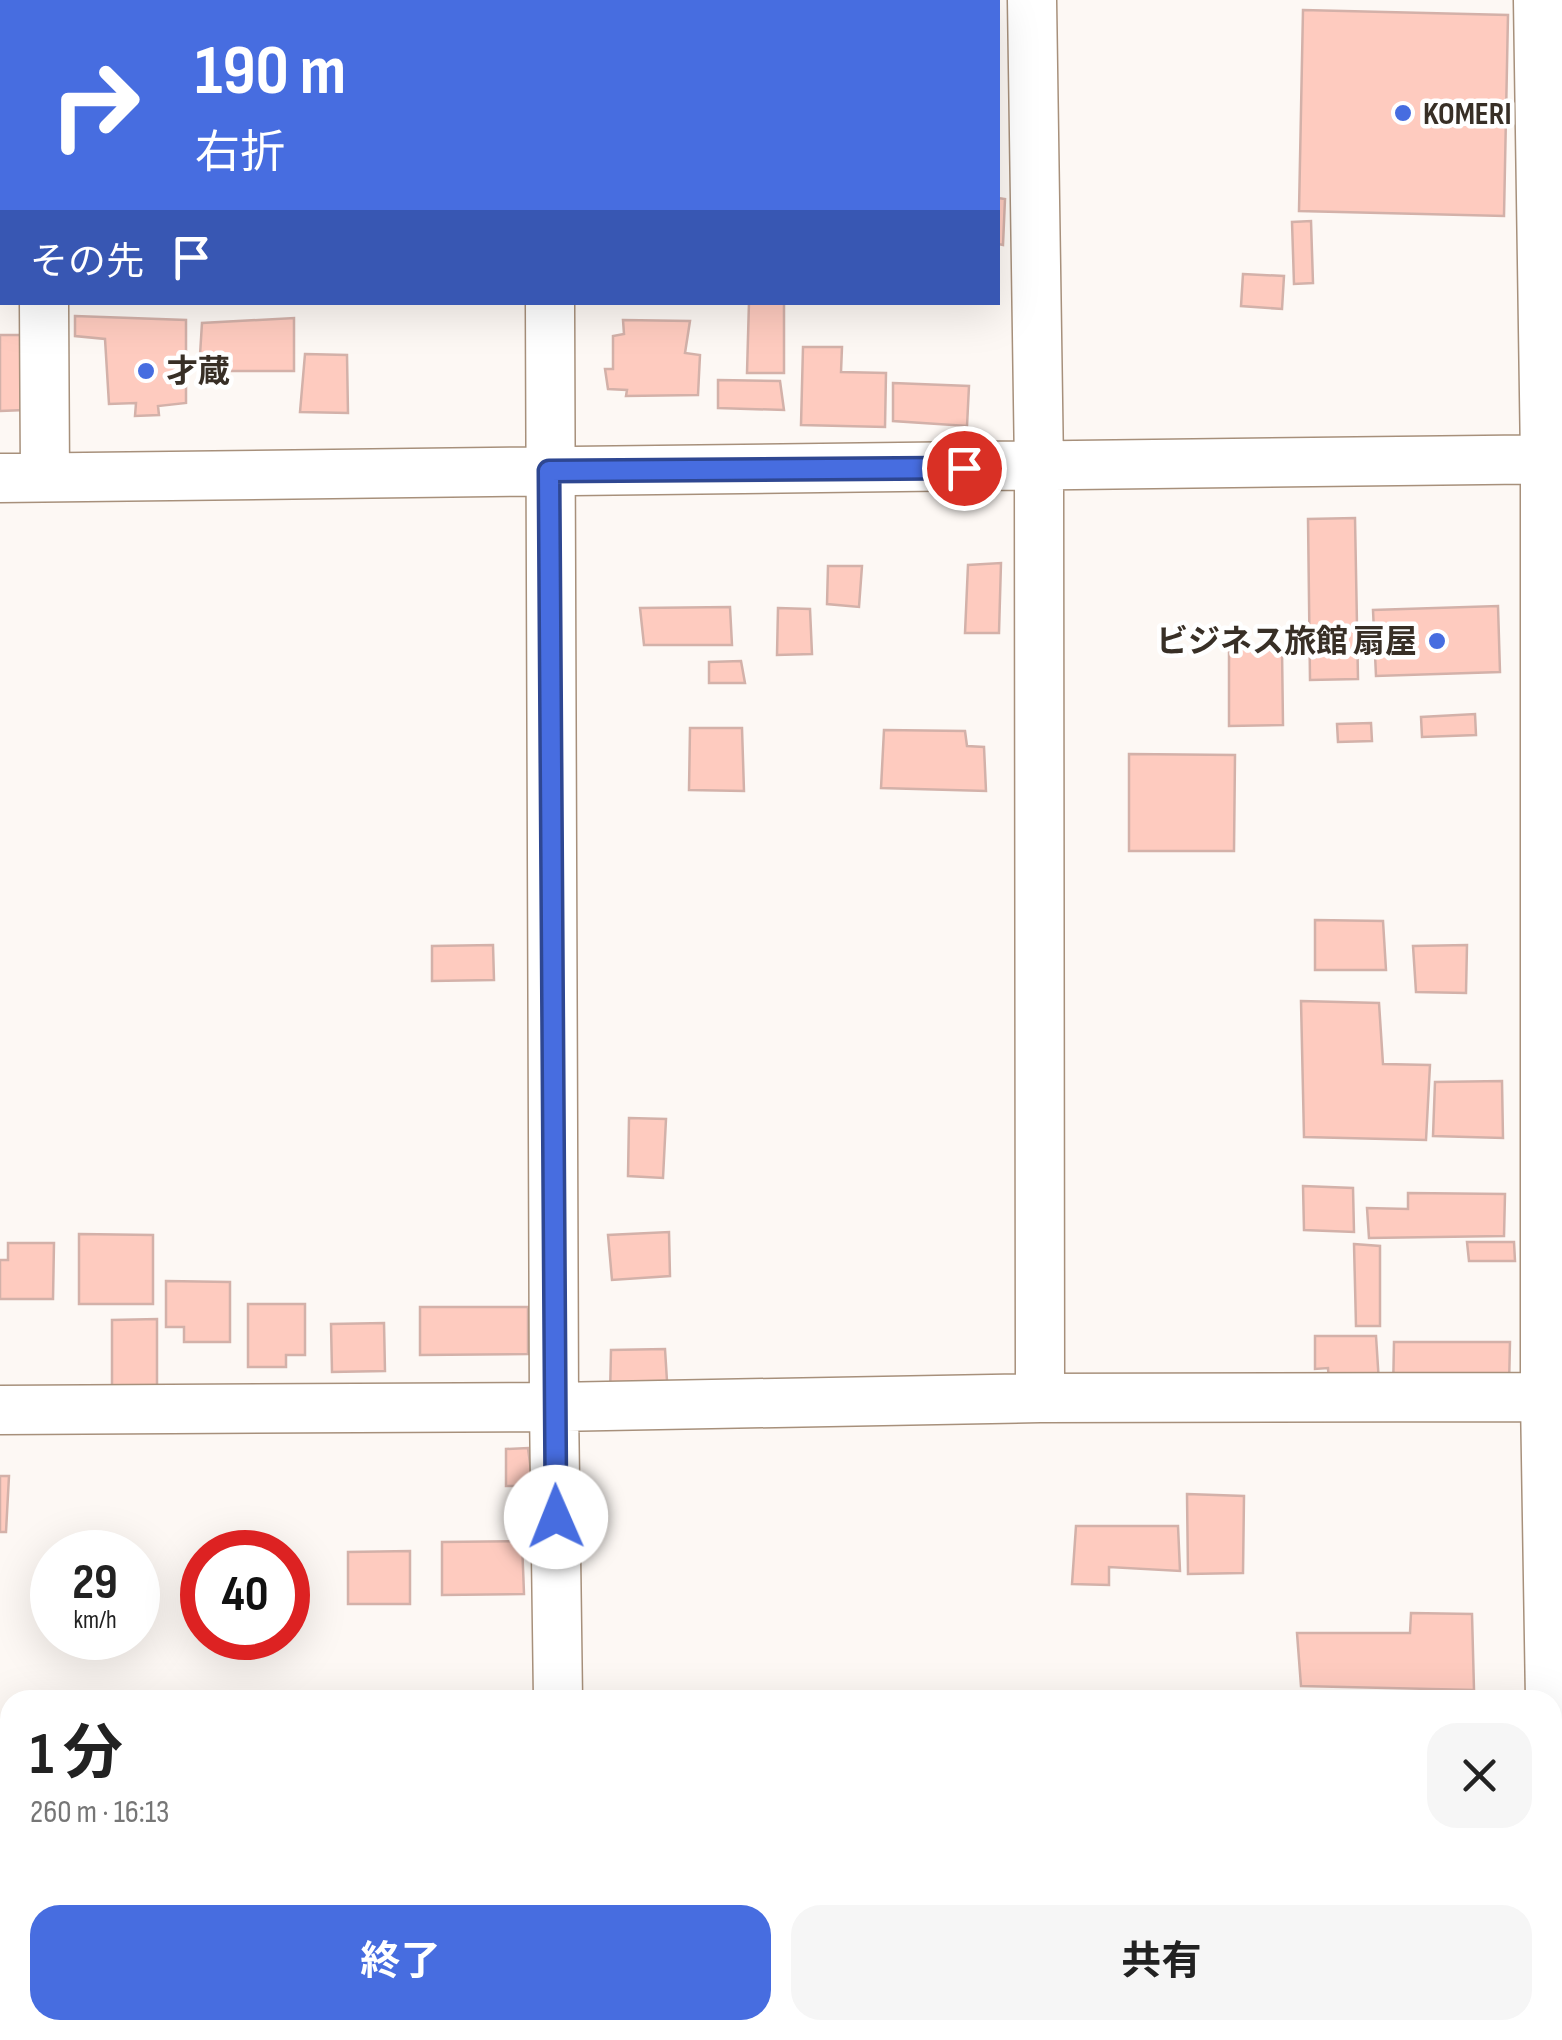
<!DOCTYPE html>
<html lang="ja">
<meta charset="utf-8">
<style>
body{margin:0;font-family:"Sofia Sans Condensed","Noto Sans JP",sans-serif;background:#f6f6f6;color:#222;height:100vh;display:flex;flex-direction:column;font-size:38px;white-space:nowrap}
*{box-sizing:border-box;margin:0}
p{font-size:32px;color:#767676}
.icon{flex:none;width:55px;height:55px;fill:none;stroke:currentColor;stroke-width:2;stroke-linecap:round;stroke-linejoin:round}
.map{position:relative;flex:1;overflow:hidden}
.drawer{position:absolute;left:0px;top:1690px;width:1562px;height:350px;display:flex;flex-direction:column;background:#fff;border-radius:30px 30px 0 0;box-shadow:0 10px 40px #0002}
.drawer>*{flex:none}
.top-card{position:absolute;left:0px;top:0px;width:1000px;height:305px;box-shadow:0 10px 40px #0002;background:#476de0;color:#fff;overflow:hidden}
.speed{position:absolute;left:30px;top:1530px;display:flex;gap:20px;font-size:50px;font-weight:700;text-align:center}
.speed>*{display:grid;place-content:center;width:130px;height:130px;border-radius:50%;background:#fff;box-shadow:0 10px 40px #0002;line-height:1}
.speed small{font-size:25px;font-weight:400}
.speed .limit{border:15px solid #d22;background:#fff;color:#111}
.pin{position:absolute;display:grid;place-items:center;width:85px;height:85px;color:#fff;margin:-42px;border:5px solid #fff;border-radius:50%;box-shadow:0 2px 10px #0007}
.me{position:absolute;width:110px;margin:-55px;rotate:359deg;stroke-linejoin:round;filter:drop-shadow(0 0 8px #0008)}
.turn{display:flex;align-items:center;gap:35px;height:210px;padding:0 30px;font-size:45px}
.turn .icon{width:130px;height:130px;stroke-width:2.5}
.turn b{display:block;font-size:70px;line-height:85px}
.then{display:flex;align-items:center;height:95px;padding:0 30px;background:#0003;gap:20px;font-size:38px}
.round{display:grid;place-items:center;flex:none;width:105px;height:105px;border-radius:30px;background:#f6f6f6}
.headline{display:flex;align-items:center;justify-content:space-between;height:170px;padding:0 30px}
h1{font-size:60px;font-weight:700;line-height:75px}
.cta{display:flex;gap:20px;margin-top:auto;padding:20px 30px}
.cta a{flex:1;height:115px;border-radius:30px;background:#476de0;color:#fff;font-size:40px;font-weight:700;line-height:115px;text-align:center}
.cta a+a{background:#f6f6f6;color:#222}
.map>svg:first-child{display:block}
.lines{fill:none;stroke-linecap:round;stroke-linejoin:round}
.stream{stroke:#8da470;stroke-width:11}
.building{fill:#fecbbf;stroke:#d3b1a9;stroke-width:2.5}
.minor-casing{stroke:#a7907b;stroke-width:51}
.minor{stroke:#fff;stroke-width:48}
.route-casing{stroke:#2e4792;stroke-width:25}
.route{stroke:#476de0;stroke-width:18}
.poi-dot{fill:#476de0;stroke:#fff;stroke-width:4}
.labels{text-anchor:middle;stroke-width:9;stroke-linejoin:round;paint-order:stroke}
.poi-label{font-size:32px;font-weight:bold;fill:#382f26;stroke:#fff;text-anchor:start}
</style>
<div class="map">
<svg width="1562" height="2040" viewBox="0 0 1562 2040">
<rect width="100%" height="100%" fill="#fdf8f4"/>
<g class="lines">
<!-- stream -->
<path class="stream" d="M0 1857H10"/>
</g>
<!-- building -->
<path class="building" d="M1303 10 1508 15 1504 216 1299 211Z
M998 198 1005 199 1003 245 998 244Z
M1311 221 1313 283 1294 284 1292 222Z
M1243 274 1284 276 1282 309 1241 306Z
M749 302H784V373H747Z
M75 316 186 320V403L158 406 159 415 135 416 136 403 109 404 105 339 75 336Z
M294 318V371H199L202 323Z
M623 320 690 321 685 353 700 355 698 395 626 396 627 390 608 389 605 369H613V336L624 334Z
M0 335H23L25 410 0 411Z
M803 347H842L841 372 886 373 885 427 801 425Z
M305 354 347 355 348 413 300 412Z
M718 380 780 381 784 410 718 408Z
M893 383 969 386 967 426 893 421Z
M1355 518 1358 679 1310 680 1308 519Z
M1001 563 999 633H965L968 565Z
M828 566H862L859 607 827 604Z
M1498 606 1500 672 1376 676 1373 610Z
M730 607 732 645H644L640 608Z
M778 608 810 609 812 654 777 655Z
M1229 649H1282L1283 725 1229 726Z
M741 661 745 683H709V662Z
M1475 714 1476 735 1422 737 1421 717Z
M1371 723 1372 741 1338 742 1337 724Z
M690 728H742L744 791 689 790Z
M884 730 965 731 967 746 984 747 986 791 881 788Z
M1129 754 1235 755 1234 851H1129Z
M1315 920 1383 921 1386 970H1315Z
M493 945 494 980 432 981V946Z
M1467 945 1466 993 1416 992 1413 946Z
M1301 1001 1379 1003 1383 1064 1430 1065 1426 1140 1304 1137Z
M1502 1081 1503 1138 1433 1136 1435 1082Z
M629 1118 666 1119 663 1178 628 1176Z
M1303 1186 1353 1188 1354 1232 1304 1230Z
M1408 1193 1505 1194 1504 1236 1369 1238 1367 1208 1408 1209Z
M669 1232 670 1276 612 1280 608 1235Z
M79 1234 153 1235V1304H79Z
M1467 1242H1514L1515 1261H1469Z
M8 1243H54L53 1299H0V1260H8Z
M1354 1244 1380 1246V1326H1356Z
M166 1281 230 1282V1342H184V1327H166Z
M248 1304H305V1355H286V1367H248Z
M420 1307H528V1354L420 1355Z
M157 1319V1386H112V1320Z
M384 1323 385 1371 332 1372 331 1324Z
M1315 1336H1376L1379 1383H1329L1328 1368 1315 1369Z
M1394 1342H1510L1509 1385 1393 1393Z
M665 1349 668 1397 610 1396 611 1350Z
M528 1448 533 1486H506V1449Z
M0 1476H9L6 1532H0Z
M1187 1494 1244 1496 1243 1573 1188 1574Z
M541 1495 543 1543H532L529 1530 515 1532 511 1497Z
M1076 1526H1178L1180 1571 1109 1567V1585L1072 1584Z
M522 1541 524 1594 442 1595V1542Z
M410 1551V1604H348V1552Z
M1411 1613 1472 1614 1474 1690 1301 1686 1297 1633H1410Z
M19 2030H77V2040H19Z
M151 2030H238V2034H151Z
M829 2030H922L923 2040H828Z"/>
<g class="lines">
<defs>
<path id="minor" d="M41 0V2
M551 0V2
M1032 0 1039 467 1040 1398
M1538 0 1545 459V1398L1550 1700
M44 302 45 477
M550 302 554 1407 558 1700
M0 478 1562 459
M0 1410 554 1407 1040 1398 1562 1397
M1552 1919 1554 2040
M563 2030V2040
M952 2040V2030"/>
</defs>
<!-- minor casing -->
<use href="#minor" class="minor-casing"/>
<!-- minor -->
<use href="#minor" class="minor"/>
</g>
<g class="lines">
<defs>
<path id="route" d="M556 1517 549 471 964 468"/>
</defs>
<!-- route casing -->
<use href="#route" class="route-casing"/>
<!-- route -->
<use href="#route" class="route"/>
</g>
<!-- markers -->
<g class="poi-dot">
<circle cx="1403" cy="113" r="10"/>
<circle cx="146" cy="371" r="10"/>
<circle cx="1437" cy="641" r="10"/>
</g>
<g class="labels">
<!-- poi labels -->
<g class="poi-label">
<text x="1423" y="124">KOMERI</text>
<text x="166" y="382">才蔵</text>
<text x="1417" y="652" text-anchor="end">ビジネス旅館 扇屋</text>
</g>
</g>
</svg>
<div class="speed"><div>29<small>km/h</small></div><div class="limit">40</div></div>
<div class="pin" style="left:964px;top:468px;background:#d93025"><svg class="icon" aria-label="arrive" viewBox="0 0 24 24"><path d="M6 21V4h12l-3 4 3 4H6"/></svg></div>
<svg class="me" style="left:556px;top:1517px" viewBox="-20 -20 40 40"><circle r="19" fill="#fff"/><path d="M0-13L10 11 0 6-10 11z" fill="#476de0"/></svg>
<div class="top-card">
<div class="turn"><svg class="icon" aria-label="right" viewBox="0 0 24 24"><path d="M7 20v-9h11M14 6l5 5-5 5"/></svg><div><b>190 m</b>右折</div></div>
<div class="then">その先<svg class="icon" aria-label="arrive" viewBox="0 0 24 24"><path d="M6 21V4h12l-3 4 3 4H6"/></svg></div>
</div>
<section class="drawer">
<div class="headline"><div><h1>1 分</h1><p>260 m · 16:13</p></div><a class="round"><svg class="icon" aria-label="close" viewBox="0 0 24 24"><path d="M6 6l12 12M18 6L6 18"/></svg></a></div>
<div class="cta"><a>終了</a><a>共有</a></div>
</section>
</div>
